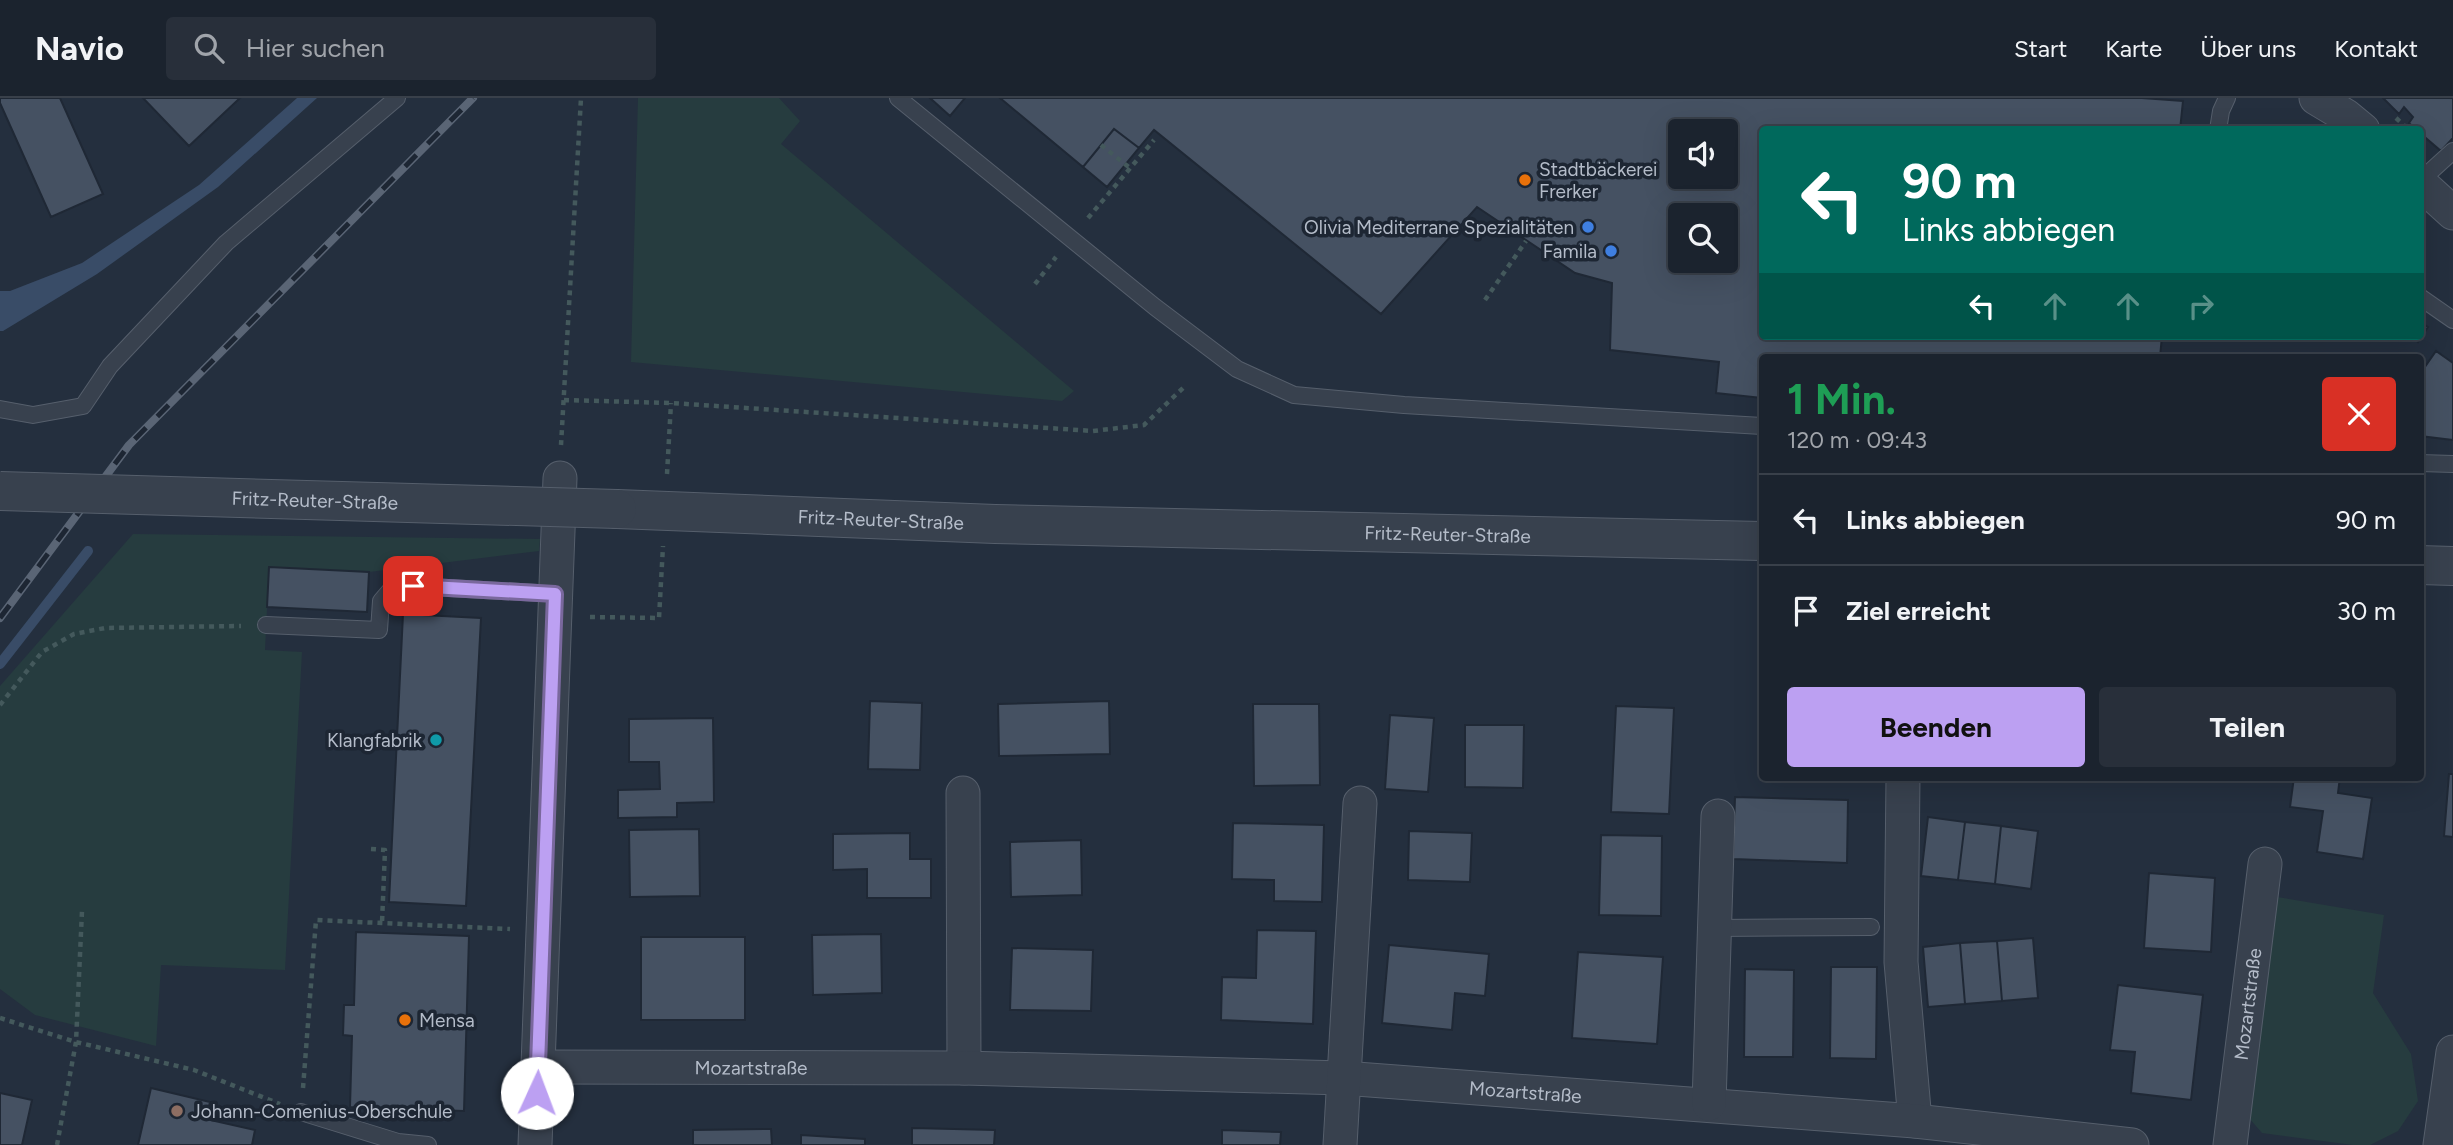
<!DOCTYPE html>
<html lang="de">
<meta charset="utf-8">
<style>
body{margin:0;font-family:Figtree,sans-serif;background:#282f3a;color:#f1f3f6;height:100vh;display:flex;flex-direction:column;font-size:26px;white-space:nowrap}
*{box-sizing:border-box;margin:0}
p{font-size:23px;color:#a0a4aa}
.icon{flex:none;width:38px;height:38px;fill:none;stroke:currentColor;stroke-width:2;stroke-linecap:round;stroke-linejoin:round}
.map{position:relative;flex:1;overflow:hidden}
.panel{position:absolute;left:1759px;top:256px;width:665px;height:427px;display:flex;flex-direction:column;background:#1b232e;border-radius:7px;box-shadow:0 7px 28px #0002,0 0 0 2px #39404a}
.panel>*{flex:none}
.guide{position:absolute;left:1759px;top:28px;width:665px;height:214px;border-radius:7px;box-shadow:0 7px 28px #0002,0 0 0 2px #39404a;background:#00695c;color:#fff;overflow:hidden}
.buttons{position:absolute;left:1668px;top:21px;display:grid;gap:14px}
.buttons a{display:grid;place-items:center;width:70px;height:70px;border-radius:7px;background:#1b232e;box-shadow:0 7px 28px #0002,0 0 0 2px #39404a;font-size:35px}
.pin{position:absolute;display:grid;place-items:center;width:60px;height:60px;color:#fff;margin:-30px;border-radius:14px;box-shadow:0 4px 10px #0006}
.me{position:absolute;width:77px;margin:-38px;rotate:2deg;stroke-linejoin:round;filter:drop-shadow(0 0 5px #0008)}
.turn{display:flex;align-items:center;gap:24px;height:147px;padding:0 28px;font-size:32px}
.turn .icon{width:91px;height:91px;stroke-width:2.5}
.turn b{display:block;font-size:49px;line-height:60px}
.lanes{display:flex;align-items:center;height:66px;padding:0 28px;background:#0003;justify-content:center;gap:35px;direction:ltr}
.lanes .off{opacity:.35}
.round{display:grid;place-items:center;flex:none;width:74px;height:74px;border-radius:7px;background:#282f3a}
.summary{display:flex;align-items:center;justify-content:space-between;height:119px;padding:0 28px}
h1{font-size:42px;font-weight:700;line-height:52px;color:#1e9e55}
.button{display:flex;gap:14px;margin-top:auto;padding:14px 28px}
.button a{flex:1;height:80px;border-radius:7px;background:#bca0f2;color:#111;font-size:28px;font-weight:700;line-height:80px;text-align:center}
.button a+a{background:#282f3a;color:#f1f3f6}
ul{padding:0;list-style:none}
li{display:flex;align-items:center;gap:21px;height:91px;padding:0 28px;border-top:2px solid #39404a}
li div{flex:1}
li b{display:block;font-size:26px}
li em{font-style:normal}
header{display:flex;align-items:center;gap:42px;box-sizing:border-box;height:98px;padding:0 35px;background:#1b232e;border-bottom:2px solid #39404a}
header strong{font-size:33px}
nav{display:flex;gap:38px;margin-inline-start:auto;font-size:24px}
.search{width:490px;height:63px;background:#282f3a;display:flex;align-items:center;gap:18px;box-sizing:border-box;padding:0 24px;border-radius:7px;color:#a0a4aa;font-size:26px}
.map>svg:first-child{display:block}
.green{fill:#263c3f}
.water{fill:#394c67}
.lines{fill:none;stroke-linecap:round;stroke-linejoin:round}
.stream{stroke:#394c67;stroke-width:10}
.building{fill:#455162;stroke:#1f2835;stroke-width:2;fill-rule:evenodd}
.service-casing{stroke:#565f6c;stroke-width:18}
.minor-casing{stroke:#565f6c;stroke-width:35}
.tertiary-casing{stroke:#565f6c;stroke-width:40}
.path{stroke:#44595c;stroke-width:4.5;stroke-dasharray:5 5;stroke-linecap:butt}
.service{stroke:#38414e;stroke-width:16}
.minor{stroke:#38414e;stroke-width:33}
.tertiary{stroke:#38414e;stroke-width:38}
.rail-casing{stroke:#5a6575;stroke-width:8}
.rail{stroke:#1d2633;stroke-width:5;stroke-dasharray:16;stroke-linecap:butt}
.tertiary-bridge-casing{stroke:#565f6c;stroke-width:40;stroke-linecap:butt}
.tertiary-bridge{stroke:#38414e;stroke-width:38}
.route-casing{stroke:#7a689d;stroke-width:18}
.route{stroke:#bca0f2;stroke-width:12}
.food-dot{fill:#e8710a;stroke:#1d2633;stroke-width:2.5}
.shop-dot{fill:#3f7fe0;stroke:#1d2633;stroke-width:2.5}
.culture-dot{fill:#0f9aa8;stroke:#1d2633;stroke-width:2.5}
.education-dot{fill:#8d6e63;stroke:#1d2633;stroke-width:2.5}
.labels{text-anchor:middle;stroke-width:7;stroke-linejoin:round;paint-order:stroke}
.poi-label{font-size:19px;fill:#b4bcc9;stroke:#1d2633;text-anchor:start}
.street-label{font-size:19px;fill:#b4bcc9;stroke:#1d2633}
</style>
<header>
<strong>Navio</strong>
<div class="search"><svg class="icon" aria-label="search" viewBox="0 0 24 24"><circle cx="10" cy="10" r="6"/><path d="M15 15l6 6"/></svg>Hier suchen</div>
<nav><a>Start</a><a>Karte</a><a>Über uns</a><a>Kontakt</a></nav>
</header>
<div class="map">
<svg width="2453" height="1047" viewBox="0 0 2453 1047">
<rect width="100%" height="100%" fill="#242f3e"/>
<!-- green -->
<path class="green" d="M638 0H779L800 23 781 46 1074 293 1062 303 631 264Z
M133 436 540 441 539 453 369 474 269 469 265 552 302 554 285 872 161 867 156 948 35 917 0 891V588Z
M2271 798 2384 817 2373 895 2411 956 2418 1003 2398 1033 2370 1047H2353L2262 1035 2242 1012Z"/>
<!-- water -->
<path class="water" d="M297 0H317L218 89 97 176 3 233H0V193H10L82 165 199 87Z"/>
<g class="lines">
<!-- stream -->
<path class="stream" d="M0 566 88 453"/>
</g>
<!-- building -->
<path class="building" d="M0 0H60L103 96 51 119 0 5Z
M143 0H240L189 48Z
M930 0H965L950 18Z
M1000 0H2142L2183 3 2180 32H1762V238H2162L2160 259H1762V300L1716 295 1719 264 1610 252 1612 185 1575 175 1477 109 1381 216 1154 32 1139 50 1114 31 1083 69ZM1680 33H1726V79H1680ZM1680 117H1726V163H1680Z
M2383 0H2453V40L2441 53 2420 35V32H2416L2409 25 2413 19 2404 9 2399 16Z
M1114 31 1139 50 1107 89 1083 69Z
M2420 224 2428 229 2418 244 2410 238H2420Z
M2436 253 2453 265V342L2420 338V276Z
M269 469 369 474 367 514 267 509Z
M403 516 481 520 466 808 389 804Z
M870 603 922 605 920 672 868 671Z
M1109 603 1110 656 999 658 998 606Z
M1253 606H1319L1320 687 1254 688Z
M1616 608 1674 610 1669 716 1611 714Z
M1390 617 1434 620 1428 694 1385 691Z
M713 620 714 704 677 705V719L618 720V692L660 691 659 664H629V621Z
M1465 627H1524L1523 690 1465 689Z
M2449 676H2453V739L2444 738Z
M2294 679H2340L2338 695 2372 700 2363 761 2317 754 2323 713 2290 709Z
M1735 699 1848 702 1847 765 1733 761Z
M1928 719 1965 724 1958 782 1921 778Z
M1965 724 2001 728 1995 786 1958 782Z
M1233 725 1324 727 1322 804 1274 803V782L1232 781Z
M2001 728 2038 733 2031 791 1995 786Z
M699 731 700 798 630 799 629 732Z
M1409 733 1472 735 1470 784 1408 782Z
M910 735V761H931V800H867V771L833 772V736Z
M1601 737 1662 738 1661 818 1599 817Z
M1081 742 1082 797 1011 799 1010 744Z
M2149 775 2215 780 2211 854 2144 850Z
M1257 832 1316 833 1313 926 1221 922 1222 879 1256 880Z
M356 834 469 838 464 1013 350 1009 352 938 343 937 344 907H354Z
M881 836 882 895 813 897 812 837Z
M641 839H745V922H641Z
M2033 840 2038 900 2002 903 1997 843Z
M1997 843 2002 903 1965 906 1960 845Z
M1960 845 1965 906 1928 909 1923 849Z
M1389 847 1489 856 1485 898 1455 895 1452 932 1382 925Z
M1012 850 1093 852 1091 913 1010 912Z
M1578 854 1663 859 1657 946 1572 940Z
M1831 869H1877L1876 961 1830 960Z
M1745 871 1794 872 1793 959H1744Z
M2118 887 2203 897 2191 1002 2131 995 2135 954 2110 952Z
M151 990 210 1004 206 1021 255 1032 252 1047H138Z
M0 995 32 1002 22 1047H0Z
M912 1030 995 1032 994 1047H912Z
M771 1031 772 1047H693V1032Z
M1222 1032 1281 1034 1280 1047H1222Z
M801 1037 865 1041V1047H801Z"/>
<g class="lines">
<defs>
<path id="service" d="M898 0 1155 209 1237 271 1294 297 1404 307 1762 328
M2218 32 2221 13 2227 0
M2420 83 2453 53
M2420 199 2453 222
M0 311 33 317 83 308 110 268 226 145 397 0
M2420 365 2453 366
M266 527 379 532 381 503 393 489 413 488 555 496
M1715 830 1871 829
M301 1014 398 1044 428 1047"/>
<g id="minor">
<path d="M2316 0 2346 18 2363 32"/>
<path d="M2420 85 2453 115"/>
<path d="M1903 679 1901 864 1915 1023"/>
<path d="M963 695 964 970"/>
<path id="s1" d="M537 969 964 970 1343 980 1915 1023 2132 1047"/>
<path d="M1709 1006 1718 718"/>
<path d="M535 1047 560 380"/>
<path d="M1340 1047 1360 705"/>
<path id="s2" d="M2230 1047 2265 766"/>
<path d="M2440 1047 2453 954"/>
</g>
<g id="tertiary">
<path id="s3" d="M617 411 995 426 1762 443"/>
<path d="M2420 467 2453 468"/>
</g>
</defs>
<!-- service casing -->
<use href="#service" class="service-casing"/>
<!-- minor casing -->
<use href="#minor" class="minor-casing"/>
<!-- tertiary casing -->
<use href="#tertiary" class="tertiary-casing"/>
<!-- path -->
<path class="path" d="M2396 20 2409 32
M1101 47 1130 70
M1088 120 1154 42
M1035 186 1056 159
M1485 202 1526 143
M2190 259 2192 256
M564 302 671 305 1093 333 1144 327 1183 290
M561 347 581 0
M667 376 671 305
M590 519 659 520 663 448
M0 607 42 554 74 536 105 530 241 528
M371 751 385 752 382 825
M0 920 76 944 194 972 280 1006
M303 990 316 822 510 831
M57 1047 76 944 82 813"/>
<!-- service -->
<use href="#service" class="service"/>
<!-- minor -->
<use href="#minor" class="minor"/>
<!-- tertiary -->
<use href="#tertiary" class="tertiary"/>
<defs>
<path id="rail" d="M0 520 129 347 473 0"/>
</defs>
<!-- rail casing -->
<use href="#rail" class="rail-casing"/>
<!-- rail -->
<use href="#rail" class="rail"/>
<defs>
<g id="tertiary-bridge">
<path id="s4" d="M0 393 617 411"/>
</g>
</defs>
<!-- tertiary-bridge casing -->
<use href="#tertiary-bridge" class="tertiary-bridge-casing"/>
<!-- tertiary-bridge -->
<use href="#tertiary-bridge" class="tertiary-bridge"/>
</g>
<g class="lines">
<defs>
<path id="route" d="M413 488 555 496 537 995"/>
</defs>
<!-- route casing -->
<use href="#route" class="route-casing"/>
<!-- route -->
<use href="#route" class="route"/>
</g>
<!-- markers -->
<g class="food-dot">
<circle cx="1525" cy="82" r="7"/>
<circle cx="405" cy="922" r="7"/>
</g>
<g class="shop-dot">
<circle cx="1588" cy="129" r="7"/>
<circle cx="1611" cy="153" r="7"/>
</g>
<circle class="culture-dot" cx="436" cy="642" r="7"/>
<circle class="education-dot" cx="177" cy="1013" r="7"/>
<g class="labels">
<!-- poi labels -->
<g class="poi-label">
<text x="1539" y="78">Stadtbäckerei<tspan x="1539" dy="22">Frerker</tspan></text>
<text x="1574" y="136" text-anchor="end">Olivia Mediterrane Spezialitäten</text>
<text x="1597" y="160" text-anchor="end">Famila</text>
<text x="422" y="649" text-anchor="end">Klangfabrik</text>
<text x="419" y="929">Mensa</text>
<text x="191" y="1020">Johann-Comenius-Oberschule</text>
</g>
<!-- street labels -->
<g class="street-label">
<text dy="7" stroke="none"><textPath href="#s4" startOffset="315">Fritz-Reuter-Straße</textPath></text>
<text dy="7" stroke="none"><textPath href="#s3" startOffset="264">Fritz-Reuter-Straße</textPath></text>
<text dy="7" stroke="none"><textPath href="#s3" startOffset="831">Fritz-Reuter-Straße</textPath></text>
<text dy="7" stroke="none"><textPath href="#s2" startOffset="142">Mozartstraße</textPath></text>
<text dy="7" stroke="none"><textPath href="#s1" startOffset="214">Mozartstraße</textPath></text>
<text dy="7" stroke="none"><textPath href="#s1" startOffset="989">Mozartstraße</textPath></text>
</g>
</g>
</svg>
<div class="buttons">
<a><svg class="icon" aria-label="sound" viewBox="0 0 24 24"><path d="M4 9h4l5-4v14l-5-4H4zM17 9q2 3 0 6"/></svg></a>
<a><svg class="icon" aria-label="search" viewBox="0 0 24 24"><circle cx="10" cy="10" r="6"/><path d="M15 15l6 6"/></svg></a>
</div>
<div class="pin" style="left:413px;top:488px;background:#d93025"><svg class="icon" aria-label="arrive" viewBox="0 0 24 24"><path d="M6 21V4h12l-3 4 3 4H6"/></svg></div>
<svg class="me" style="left:537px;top:995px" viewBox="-20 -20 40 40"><circle r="19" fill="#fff"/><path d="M0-13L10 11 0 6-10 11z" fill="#bca0f2"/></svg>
<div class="guide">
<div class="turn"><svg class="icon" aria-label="left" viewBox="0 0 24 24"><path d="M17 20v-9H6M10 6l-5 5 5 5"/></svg><div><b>90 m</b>Links abbiegen</div></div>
<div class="lanes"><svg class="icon" aria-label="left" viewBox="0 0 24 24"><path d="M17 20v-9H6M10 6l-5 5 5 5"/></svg><svg class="icon off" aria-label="ahead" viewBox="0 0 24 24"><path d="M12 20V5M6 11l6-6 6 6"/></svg><svg class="icon off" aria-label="ahead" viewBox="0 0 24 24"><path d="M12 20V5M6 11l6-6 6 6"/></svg><svg class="icon off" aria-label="right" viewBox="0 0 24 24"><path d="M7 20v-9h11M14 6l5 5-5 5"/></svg></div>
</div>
<section class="panel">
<div class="summary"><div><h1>1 Min.</h1><p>120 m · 09:43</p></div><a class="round" style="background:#d93025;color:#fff"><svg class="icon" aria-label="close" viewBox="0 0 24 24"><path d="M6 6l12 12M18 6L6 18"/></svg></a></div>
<ul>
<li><svg class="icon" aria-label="left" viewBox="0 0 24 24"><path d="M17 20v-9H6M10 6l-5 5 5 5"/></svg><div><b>Links abbiegen</b></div><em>90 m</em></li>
<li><svg class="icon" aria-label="arrive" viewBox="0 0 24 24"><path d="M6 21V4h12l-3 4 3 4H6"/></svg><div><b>Ziel erreicht</b></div><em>30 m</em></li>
</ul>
<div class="button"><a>Beenden</a><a>Teilen</a></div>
</section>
</div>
